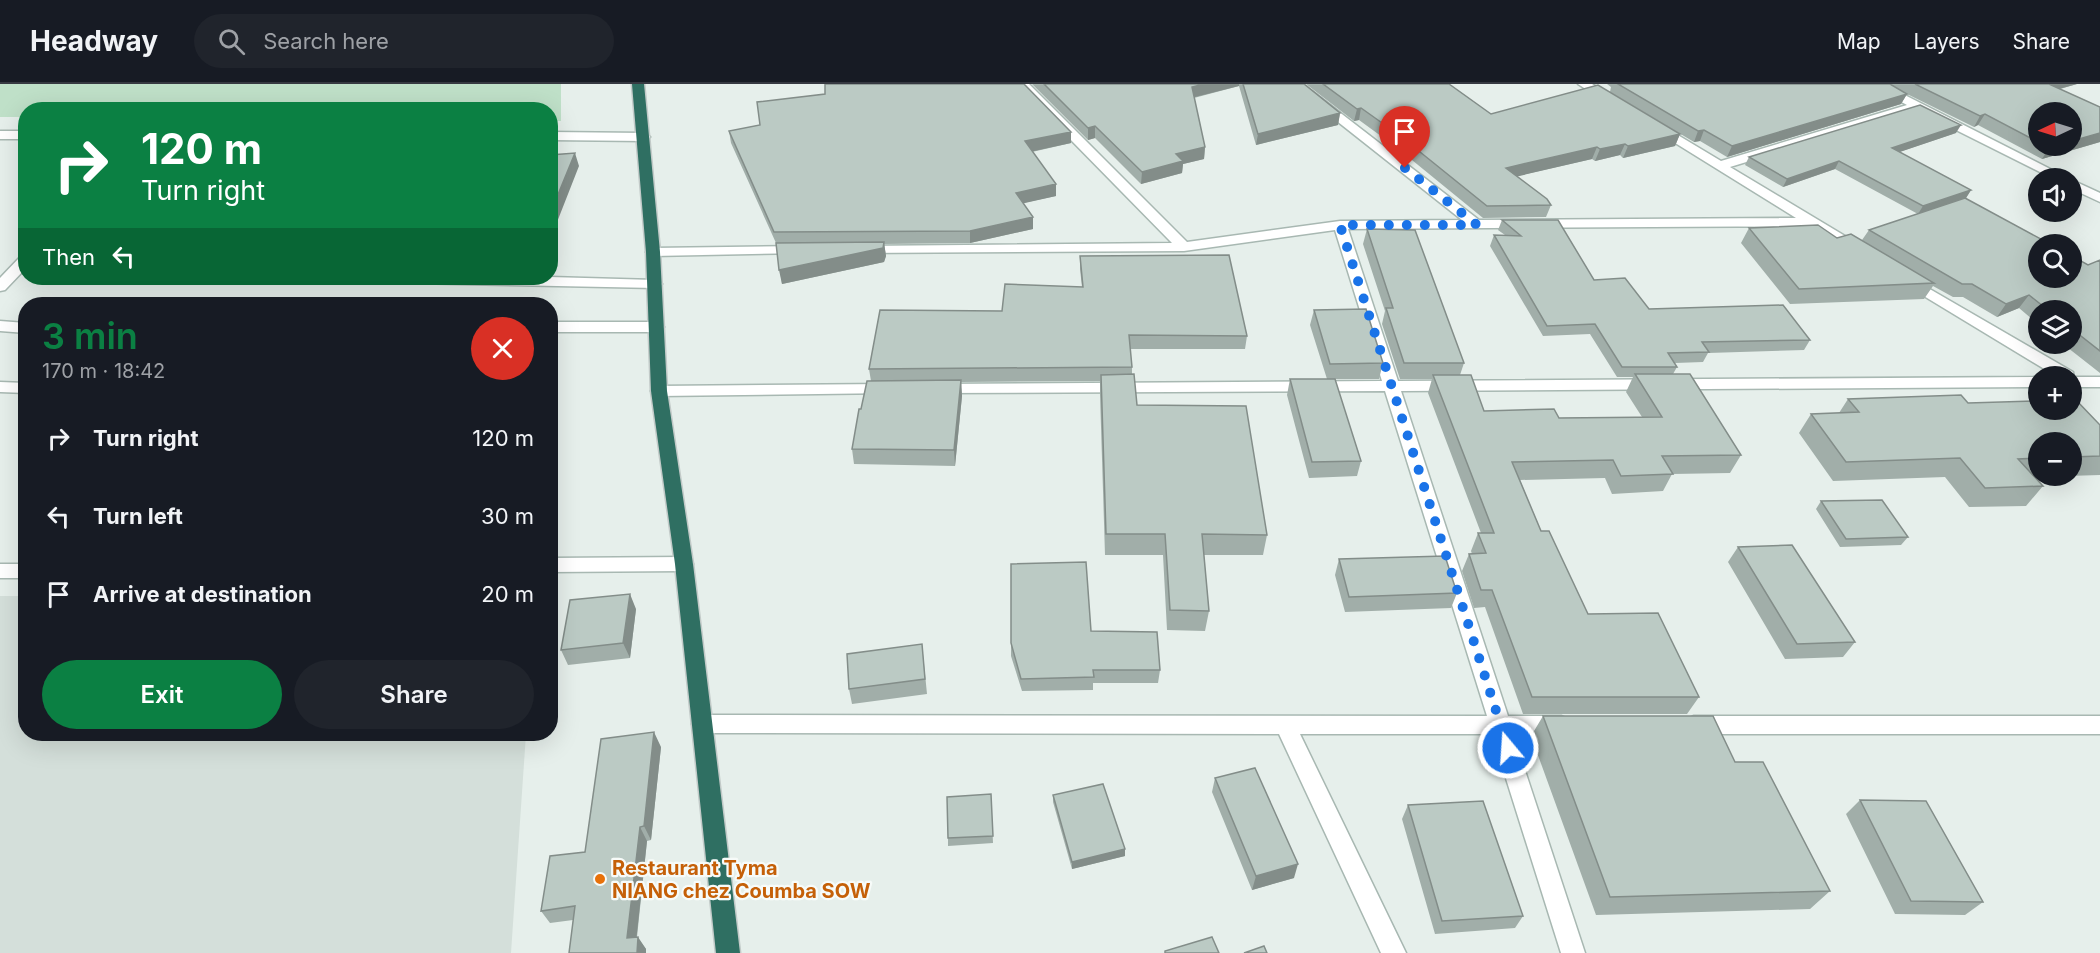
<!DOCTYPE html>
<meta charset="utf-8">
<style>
body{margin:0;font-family:Inter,sans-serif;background:#20242c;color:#f1f3f6;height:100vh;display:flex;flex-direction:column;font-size:22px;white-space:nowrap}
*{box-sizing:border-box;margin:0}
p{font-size:20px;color:#9ea1a6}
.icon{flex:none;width:33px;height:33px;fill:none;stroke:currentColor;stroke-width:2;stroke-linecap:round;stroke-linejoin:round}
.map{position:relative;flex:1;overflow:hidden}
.details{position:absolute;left:18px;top:213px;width:540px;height:444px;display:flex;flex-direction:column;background:#171b24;border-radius:24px;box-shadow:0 6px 24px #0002}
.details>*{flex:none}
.hud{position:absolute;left:18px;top:18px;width:540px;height:183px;border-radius:24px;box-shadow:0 6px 24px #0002;background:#0b8043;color:#fff;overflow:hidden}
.needle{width:39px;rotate:266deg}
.buttons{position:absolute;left:2028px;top:18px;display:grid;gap:12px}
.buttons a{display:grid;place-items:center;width:54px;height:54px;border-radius:50%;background:#171b24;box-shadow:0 6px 24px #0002;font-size:30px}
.pin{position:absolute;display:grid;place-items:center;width:51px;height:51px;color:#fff;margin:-62px -26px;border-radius:50% 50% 50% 0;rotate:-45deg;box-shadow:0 0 6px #0007}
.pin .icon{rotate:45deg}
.me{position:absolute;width:66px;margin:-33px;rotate:342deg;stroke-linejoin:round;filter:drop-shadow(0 0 4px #0008)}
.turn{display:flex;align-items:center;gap:21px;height:126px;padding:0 24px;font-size:27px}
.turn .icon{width:78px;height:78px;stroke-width:2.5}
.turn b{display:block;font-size:42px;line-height:51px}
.then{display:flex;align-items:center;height:57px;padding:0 24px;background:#0003;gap:12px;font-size:22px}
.round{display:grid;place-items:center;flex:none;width:63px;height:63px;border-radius:32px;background:#20242c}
.overview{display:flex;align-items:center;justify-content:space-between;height:102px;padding:0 24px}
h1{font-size:36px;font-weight:600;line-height:45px;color:#0b8043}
.action{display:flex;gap:12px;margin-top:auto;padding:12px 24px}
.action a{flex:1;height:69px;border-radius:36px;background:#0b8043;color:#fff;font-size:24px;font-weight:600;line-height:69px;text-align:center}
.action a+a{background:#20242c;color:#f1f3f6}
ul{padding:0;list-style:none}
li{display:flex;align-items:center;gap:18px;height:78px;padding:0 24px}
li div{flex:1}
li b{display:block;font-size:22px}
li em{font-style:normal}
header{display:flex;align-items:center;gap:36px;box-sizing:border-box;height:84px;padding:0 30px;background:#171b24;border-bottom:2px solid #363941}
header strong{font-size:28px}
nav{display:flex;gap:33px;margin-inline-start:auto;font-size:21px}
.search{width:420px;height:54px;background:#20242c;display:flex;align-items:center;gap:15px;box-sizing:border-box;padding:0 21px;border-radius:33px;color:#9ea1a6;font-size:22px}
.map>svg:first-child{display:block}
.built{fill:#d4dfda}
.green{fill:#bfe0c8}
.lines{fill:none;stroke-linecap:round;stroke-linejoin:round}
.minor-casing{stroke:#a8b8b2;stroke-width:3}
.highway-casing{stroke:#c2cac8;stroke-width:3}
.minor{fill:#fff;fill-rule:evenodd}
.highway{fill:#2f6f62;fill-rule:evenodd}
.wall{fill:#a1aea9;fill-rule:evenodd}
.shaded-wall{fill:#838d89}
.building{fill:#bbcac4;stroke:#838d89;stroke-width:1.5}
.route{stroke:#1a73e8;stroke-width:10;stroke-dasharray:0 18}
.food-dot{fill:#e8710a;stroke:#f7fbf9;stroke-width:2}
.labels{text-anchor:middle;stroke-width:4.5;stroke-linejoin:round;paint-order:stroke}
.near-food-label{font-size:20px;font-weight:bold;fill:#c56008;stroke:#f7fbf9;text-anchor:start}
</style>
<header>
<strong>Headway</strong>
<div class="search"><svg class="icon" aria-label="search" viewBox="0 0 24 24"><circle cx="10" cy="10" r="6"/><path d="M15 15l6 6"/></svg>Search here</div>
<nav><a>Map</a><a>Layers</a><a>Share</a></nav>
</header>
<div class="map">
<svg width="2100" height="869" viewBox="0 0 2100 869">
<rect width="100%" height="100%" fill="#e6efeb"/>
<!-- built -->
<path class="built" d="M0 512H25L26 650H526L511 869H0Z"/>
<!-- green -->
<path class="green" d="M0 0H561V37H551L550 26H26L25 33H0Z"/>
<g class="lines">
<defs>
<path id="minor" d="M1016 0H1029L1187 158 1340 137 1462 136 1290 0H1303L1479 136 1796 134 1651 44 1657 40 1661 41 1721 77 1907 21 1868 0H1883L2068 94H2052L1916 26 1730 83 1865 164 1867 167 1865 170 1860 171 1809 142 1348 145 1398 297 2038 293V303L1401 307 1508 632H1561L1568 635 1571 641 1568 647 1561 650H1513L1585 869H1561L1492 650H1300L1406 869H1381L1279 650 702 649 695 646 692 640 695 634 702 631 1487 632 1385 307 934 309 932 305 934 301 940 300 1382 297 1335 146 1184 167 857 169 855 166 857 163 862 162 1172 159Z
M1578 0H1592L1617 16 1615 19H1607Z
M0 47H26V55H0Z
M550 48 644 49 650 53 644 57 550 56Z
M2072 96 2100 109V118L2072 105Z
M801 162 806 163 808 166 806 169 653 172 646 168 653 164Z
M26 171V184L5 206 0 207V194L21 172Z
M550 193 655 196 662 200 655 204 362 198 355 194Z
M1909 193 2073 288 2074 293H2100V303H2072V292H2056L1904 200 1902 197Z
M0 237 26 239V249L0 247Z
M550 238H656L664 243 656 248H550Z
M0 298 26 299V309L0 308Z
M888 300 894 301 896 305 894 309 659 312 653 311 651 307 653 303 659 302Z
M684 473 691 475 693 480 691 485 684 487 550 488V474Z
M0 480H26V494H0Z
M1694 632H2100V650H1694L1687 647 1684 641 1687 635Z"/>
<path id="highway" d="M632 0H644L660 168 667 307 693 480 740 869H716L675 480 651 307 646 168Z"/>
</defs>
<!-- minor casing -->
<use href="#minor" class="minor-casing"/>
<!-- highway casing -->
<use href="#highway" class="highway-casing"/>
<!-- minor -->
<use href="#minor" class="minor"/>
<!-- highway -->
<use href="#highway" class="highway"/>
</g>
<!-- wall -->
<path class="wall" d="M1032 0H1304L1340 29 1338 41 1256 61 1239 2 1194 14 1205 63 1204 75 1183 80 1182 89 1141 100 1095 54 1088 56Z
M1306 0H1449L1491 30 1680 50 1675 62 1623 74 1620 71 1595 77 1592 75 1517 92 1551 121 1546 133 1483 134 1396 63 1359 36 1354 37Z
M1607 0H2077L2060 5 2100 23V58L2042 75 1978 41 1974 43 1907 10 1901 20 1727 73 1700 57 1694 58 1610 8 1611 3ZM2038 28 2072 62H2038Z
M825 10 1071 59 1032 68 1056 112 1023 119 1033 133V145L970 159 884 160 886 172 884 178 782 200 776 159 731 59 729 47 760 41Z
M1956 49 1899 68 1971 106 1966 114 1964 115 2088 181 2100 176V289L2063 260H2072V226H2038V240L2019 224 1997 233 1963 213H1953L1933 202 1924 215 1790 220 1741 159 1749 144 1862 156 1869 146 1918 130 1835 85 1783 103 1745 81 1749 73Z
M1502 136 1594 196 1649 225 1810 256 1804 266 1708 269 1703 278 1675 279 1677 283 1673 290 1741 371 1730 389 1672 390 1663 407 1612 410 1605 394 1520 396 1541 447 1588 530 1699 613 1687 630H1523L1485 523 1474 524 1462 487 1469 470H1472L1471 467 1478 449H1481L1428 309 1432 295H1400L1382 240 1385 227 1363 160 1367 145 1464 279 1460 291 1484 327 1559 334 1642 333 1626 308 1633 293H1617L1590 250 1543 252 1490 162 1494 151H1505L1498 146Z
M1080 172 1247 252 1245 265H1130L1132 283V290L1137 321 1267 451 1263 471H1204L1209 527 1205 547 1167 546 1163 471H1105L1100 311V297L961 298 962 312 955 382 854 380 852 365 871 297 869 285 1002 227 1082 203 1080 185Z
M1314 226 1383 279 1379 295H1335L1361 377 1357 392 1309 394 1287 311 1290 295H1327L1310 241Z
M1848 315 1968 319 2100 341V391L2034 393 2043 402 2026 422 1969 423 1945 393 1833 397 1799 349 1811 330 1839 329ZM2038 358H2072V392H2038Z
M1821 417 1908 453 1901 461 1840 463 1816 425Z
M1738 463 1855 558 1843 573 1785 575 1728 478Z
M1339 475 1457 509 1451 524 1345 528 1335 491Z
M636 525 630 574 568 581 561 566Z
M1091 547 1160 586 1158 599H1093V606L1022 607 1011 572V559Z
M922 560 927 610 852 620 849 605Z
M1543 632 1735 678 1830 807 1810 825 1596 831 1531 652Z
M661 663 651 756 647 757 637 853 646 865V869H569L573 836 550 839 541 827Z
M1215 694 1294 794 1252 806 1212 708Z
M991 710 993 759 948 762V754Z
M1053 711 1125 765V772L1072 785 1053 718Z
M1860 716 1983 818 1965 831 1895 830 1846 730Z
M1408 721 1523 832 1515 844 1435 850 1402 735Z"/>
<!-- shaded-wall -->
<path class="shaded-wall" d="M1204 0H1239V2L1191 14 1192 3Z
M2048 0H2077L2041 10Z
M1907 10 1901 20 1727 73 1732 62Z
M1361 24 1359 36 1354 37 1357 25Z
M1340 29 1338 41 1256 61 1258 50Z
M1985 30 1978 41 1974 43 1980 32Z
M1961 41 1956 49 1888 72 1892 64Z
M1095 42V54L1088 56V44Z
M1704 46 1700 57 1694 58 1698 47Z
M1071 48V59L1025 69V57Z
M2100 49V58L2042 75 2049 64 2057 62H2072V57Z
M1680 50 1675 62 1623 74 1628 62Z
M1625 60 1620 71 1595 77 1600 65Z
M1205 63 1204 75 1183 80 1182 89 1141 100 1142 88 1176 70Z
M1597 63 1592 75 1502 96 1506 84Z
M575 69 579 82 550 156V130Z
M1839 77 1835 85 1783 103 1787 95Z
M1056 100V112L1016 121V109Z
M1971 106 1966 114 1918 130 1923 122Z
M1033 133V145L970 159V147Z
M884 158 886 172 884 178 782 200 779 186Z
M2029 211 2019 224 1997 233 2006 220Z
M961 296 962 312 955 382 954 366Z
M630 510 636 525 630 574 623 559Z
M654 648 661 663 651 756 644 742Z
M640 743 647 757 635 867 627 854Z
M1125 765V772L1072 785V778Z
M1298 780 1294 794 1252 806 1256 792Z
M638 853 646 865V869H637Z"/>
<!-- building -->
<path class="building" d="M825 0H1024L1071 48 1025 57 1056 100 1016 109 1033 133 970 147 774 148 729 47 760 41 757 18 825 10Z
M1044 0H1204L1192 3 1205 63 1176 70 1183 77 1142 88 1095 42 1088 44Z
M1243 0H1304L1340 29 1258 50Z
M1323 0H1449L1491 30 1598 1 1680 50 1628 62 1625 60 1600 65 1597 63 1506 84 1547 115 1551 121 1487 122 1399 51 1361 24 1357 25Z
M1618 0H1890L1907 10 1732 62 1704 46 1698 47Z
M1915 0H2049L2100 23V49L2072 57V28H2038V58L1985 30 1980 32Z
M1920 21 1961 41 1892 64 1971 106 1923 122 1839 77 1787 95 1749 73Z
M2045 62H2057L2049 64Z
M575 69 550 130V71Z
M1965 114 2050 160H2038V194H2072V172L2088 181 2100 176V267L2072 245V226H2048L2029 211 2006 220 1972 200H1962L1869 146Z
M1502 136H1558L1594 196 1625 194 1649 225 1783 221 1810 256 1702 258 1709 268 1668 269 1677 283H1622L1595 240 1547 242 1494 151 1521 152Z
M1818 141 1837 154 1851 150 1934 199 1799 205 1749 144Z
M1367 145 1415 146 1464 279H1404L1386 224H1393Z
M884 158 883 164 779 186 776 159Z
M1229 171 1247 252 1129 251 1132 283 869 285 880 226 1002 227 1005 200 1083 203 1080 172Z
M1366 225 1383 279 1330 280 1314 226Z
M1134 290 1137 321 1246 322 1267 451 1202 450 1209 527 1170 526 1165 450H1106L1101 291Z
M1635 290H1690L1741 371 1662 372 1673 390 1621 392 1613 376 1512 378 1541 447H1549L1588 530 1658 529 1699 613H1532L1492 506H1481L1469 470 1486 469 1478 449H1494L1433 291H1471L1484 327 1554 325 1559 334 1662 333Z
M1290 295H1335L1361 377 1312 378Z
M961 296 954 366 852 365 859 325H861L867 297Z
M1961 311 1968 319 2038 317V326H2072V316H2076L2100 341V372L2072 373V358H2038V374L2018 375 2043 402 1985 404 1960 374 1846 378 1811 330 1859 328 1848 315Z
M1882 416 1908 453 1846 455 1821 417Z
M1792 461 1855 558 1797 560 1738 463Z
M1445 472 1457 509 1349 513 1339 475Z
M1086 478 1091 547 1157 548 1160 586H1093L1094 593 1021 595 1011 559V480Z
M630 510 623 559 561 566 570 516Z
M922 560 925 595 849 605 847 570Z
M1543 632H1713L1735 678H1763L1830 807 1610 813Z
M654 648 644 742 640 743 627 854 638 853 637 869H569L575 822 541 827 550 772 585 768 601 655Z
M1255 684 1298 780 1256 792 1215 694Z
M1103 700 1125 765 1072 778 1053 711Z
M991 710 993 752 948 754 947 713Z
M1860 716 1926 717 1983 818 1911 817Z
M1483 717 1523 832 1442 837 1408 721Z
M1212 853 1219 869H1165V867Z
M1264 862 1267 869H1244Z"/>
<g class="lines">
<!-- route -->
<path class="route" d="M1405 84 1477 141H1340L1508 664"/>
</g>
<!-- markers -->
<circle class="food-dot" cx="600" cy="795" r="6"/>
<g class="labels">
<!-- near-food labels -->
<g class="near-food-label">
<text x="612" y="791">Restaurant Tyma<tspan x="612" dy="23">NIANG chez Coumba SOW</tspan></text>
</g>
</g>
</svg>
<div class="buttons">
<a><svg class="needle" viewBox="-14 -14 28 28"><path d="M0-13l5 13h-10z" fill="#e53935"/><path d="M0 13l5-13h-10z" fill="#9ea1a6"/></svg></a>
<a><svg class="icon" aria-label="sound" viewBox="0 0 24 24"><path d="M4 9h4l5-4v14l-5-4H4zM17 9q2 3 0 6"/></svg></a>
<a><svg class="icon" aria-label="search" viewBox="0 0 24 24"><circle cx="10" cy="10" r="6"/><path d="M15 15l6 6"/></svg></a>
<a><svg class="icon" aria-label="layers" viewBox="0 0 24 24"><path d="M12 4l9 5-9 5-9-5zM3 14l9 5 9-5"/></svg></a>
<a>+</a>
<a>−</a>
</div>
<div class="pin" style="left:1405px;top:84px;background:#d93025"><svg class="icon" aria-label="arrive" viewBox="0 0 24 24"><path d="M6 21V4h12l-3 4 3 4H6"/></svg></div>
<svg class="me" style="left:1508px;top:664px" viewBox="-20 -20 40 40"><circle r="17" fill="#1a73e8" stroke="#fff" stroke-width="3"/><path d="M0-11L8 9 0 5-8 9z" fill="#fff"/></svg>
<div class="hud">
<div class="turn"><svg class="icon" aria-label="right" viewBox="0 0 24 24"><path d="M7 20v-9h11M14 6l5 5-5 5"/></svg><div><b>120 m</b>Turn right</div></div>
<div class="then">Then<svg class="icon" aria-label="left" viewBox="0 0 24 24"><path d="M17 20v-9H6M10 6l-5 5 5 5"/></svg></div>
</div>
<section class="details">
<div class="overview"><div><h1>3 min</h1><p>170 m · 18:42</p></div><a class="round" style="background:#d93025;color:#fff"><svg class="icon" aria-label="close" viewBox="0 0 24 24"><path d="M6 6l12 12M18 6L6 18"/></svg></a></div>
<ul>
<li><svg class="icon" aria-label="right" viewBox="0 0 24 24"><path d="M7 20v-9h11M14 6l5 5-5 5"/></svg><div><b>Turn right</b></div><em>120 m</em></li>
<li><svg class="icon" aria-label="left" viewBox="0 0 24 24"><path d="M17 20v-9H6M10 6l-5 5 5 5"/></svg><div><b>Turn left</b></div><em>30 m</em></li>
<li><svg class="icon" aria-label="arrive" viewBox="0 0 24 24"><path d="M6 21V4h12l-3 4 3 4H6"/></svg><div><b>Arrive at destination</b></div><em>20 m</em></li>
</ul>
<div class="action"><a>Exit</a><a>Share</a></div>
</section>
</div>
